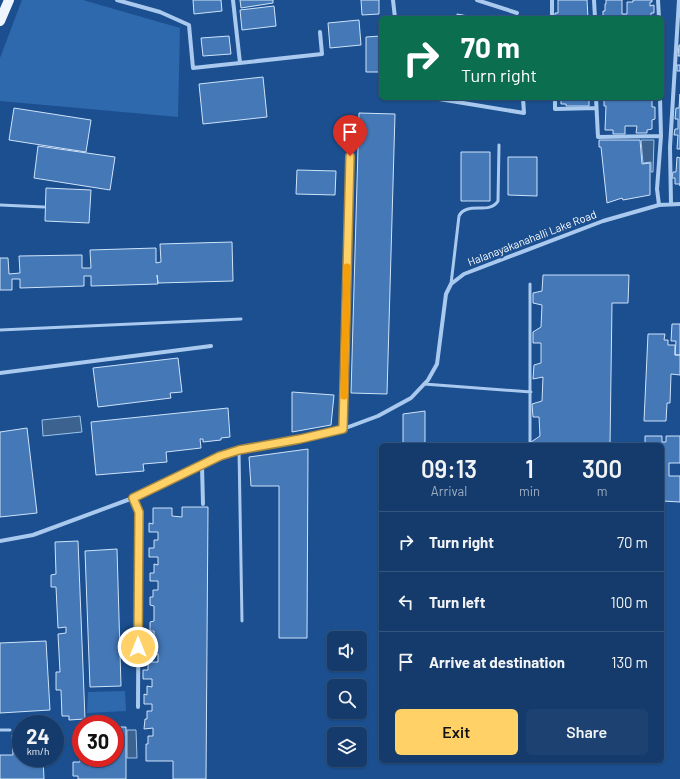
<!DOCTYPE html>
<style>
body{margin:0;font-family:Barlow,sans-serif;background:#1d4271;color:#f1f3f6;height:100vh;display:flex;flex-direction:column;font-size:15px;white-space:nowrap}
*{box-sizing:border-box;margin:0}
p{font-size:13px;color:#9dadc1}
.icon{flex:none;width:22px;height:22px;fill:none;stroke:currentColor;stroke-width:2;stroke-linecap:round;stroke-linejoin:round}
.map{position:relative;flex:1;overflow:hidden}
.details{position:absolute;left:379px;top:443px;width:285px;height:320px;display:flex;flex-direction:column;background:#143b6b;border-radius:6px;box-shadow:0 1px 3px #0004,0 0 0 1px #33557e}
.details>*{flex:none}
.top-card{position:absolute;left:379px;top:16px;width:285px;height:84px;border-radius:6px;box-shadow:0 1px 3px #0004,0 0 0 1px #33557e;background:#0b6e4f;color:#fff;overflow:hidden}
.buttons{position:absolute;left:327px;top:631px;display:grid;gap:8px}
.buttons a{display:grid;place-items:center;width:40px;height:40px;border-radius:6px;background:#143b6b;box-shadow:0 1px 3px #0004,0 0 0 1px #33557e;font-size:20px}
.speed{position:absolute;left:12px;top:715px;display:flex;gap:8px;font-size:20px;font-weight:700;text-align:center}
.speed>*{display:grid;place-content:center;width:52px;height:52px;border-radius:50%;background:#143b6b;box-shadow:0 1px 3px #0004,0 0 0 1px #33557e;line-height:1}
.speed small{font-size:10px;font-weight:400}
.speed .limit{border:6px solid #d22;background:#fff;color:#111}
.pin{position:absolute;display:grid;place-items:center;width:34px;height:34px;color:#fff;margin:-41px -17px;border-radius:50% 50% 50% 0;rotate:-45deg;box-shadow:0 0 4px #0007}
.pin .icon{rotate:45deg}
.me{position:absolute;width:44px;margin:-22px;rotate:0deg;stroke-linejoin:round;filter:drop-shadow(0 0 3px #0008)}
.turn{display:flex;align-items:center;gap:14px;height:84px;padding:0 16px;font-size:18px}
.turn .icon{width:52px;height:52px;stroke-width:2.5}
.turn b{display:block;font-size:28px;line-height:34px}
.eta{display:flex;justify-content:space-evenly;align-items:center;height:68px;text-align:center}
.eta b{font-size:24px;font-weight:600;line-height:28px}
.primary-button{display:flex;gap:8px;margin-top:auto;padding:8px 16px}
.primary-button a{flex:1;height:46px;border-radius:6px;background:#ffd166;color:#111;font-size:16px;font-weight:600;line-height:46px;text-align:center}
.primary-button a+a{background:#1d4271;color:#f1f3f6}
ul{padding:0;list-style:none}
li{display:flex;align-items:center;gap:12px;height:60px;padding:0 16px;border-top:1px solid #33557e}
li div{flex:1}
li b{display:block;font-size:15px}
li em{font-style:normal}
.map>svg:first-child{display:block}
.green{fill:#2e69ad}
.water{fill:#3c6290;stroke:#9cc4f0}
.building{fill:#4478b7;stroke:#cfe3fa}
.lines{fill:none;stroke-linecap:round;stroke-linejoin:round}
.service{stroke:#a9c9ee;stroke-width:3}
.minor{stroke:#a9c9ee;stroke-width:4}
.primary{stroke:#f0f6ff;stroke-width:10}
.route-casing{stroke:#a68842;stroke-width:10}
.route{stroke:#ffd166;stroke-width:7}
.slow{stroke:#f59e0b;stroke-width:7}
.labels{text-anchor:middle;stroke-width:4;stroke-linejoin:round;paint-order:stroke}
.street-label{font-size:11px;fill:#fff;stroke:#1b4f8f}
</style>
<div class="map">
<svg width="680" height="779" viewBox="0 0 680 779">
<rect width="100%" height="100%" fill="#1b4f8f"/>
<!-- green -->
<path class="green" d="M22 0H83L180 28 178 117 0 101V58Z
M125 691 126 711 87 713 88 692Z"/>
<!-- water -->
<path class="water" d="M641 140H654L653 172H651V162L643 163Z
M80 416 82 432 43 436 42 420Z
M127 730H136L137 758H127Z"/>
<!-- building -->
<path class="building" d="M193 0H221L222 11 194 14Z
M240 0H273V3L241 8Z
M361 0H379V14L362 15Z
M558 0H587L588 18H555V13H558Z
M606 0H622V14H627V2H633V0H652V2H650V6L654 5V13H651V18H603V11H605V4H606Z
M274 6 276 26 242 30 240 10Z
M457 14 479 18H457Z
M359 20 361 45 330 48 328 23Z
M229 36 231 54 203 56 201 38Z
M381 36V72H366V37Z
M679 45H680V56H678Z
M677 65H680V71H677Z
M263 77 267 117 203 124 199 84Z
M680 94V149H677L678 135H674L675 129H678V119H675L676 108H679Z
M561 98H589V106H566V104H561Z
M604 98H652V107H655V119L652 120V129L647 130V133H636L637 126H625V134H613V130H605L606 106H604Z
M14 108 91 120 86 152 9 140Z
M359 113 395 114 387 394 351 393Z
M599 140H640L642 164 650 163V195L623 200 622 198 607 203 601 147H599Z
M38 146 115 157 110 190 34 178Z
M461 152H490V201H461Z
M508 157H537V196L508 195Z
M677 157 680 158V186V184H675V178H672L673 172H676Z
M297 170 336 171 335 195 296 194Z
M46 188 91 190 89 223 45 221Z
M232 242 233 281 158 283 157 275 158 284 91 286V276H84V286L20 288V279H12V290H0V258H8L9 274 20 273 19 256 82 255V268H91L90 250 156 248V263L161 262 160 244Z
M543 275H629L628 303H612L610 445H531V442L540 436 539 417H533L532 404 542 401 543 377 533 379 534 365 541 363V343H533V332L541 327 542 305 533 303V293L542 291Z
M672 324H680V355H675L676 341H671Z
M648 334H665L664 340H668V345H675V355H680V375L671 374 670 403H667L666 421H644Z
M178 358 182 392 170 393 171 398 98 407 93 368Z
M292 392 334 395 331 425 292 432Z
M228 408 230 437 221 438V440L203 442V439H200L201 448 166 452 167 462 143 464 144 471 96 475 91 422Z
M425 411V445H403V414Z
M27 428 37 513 0 517V432Z
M645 436H662V442H666V436H680V463H669V476H680V502L662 501V445H645Z
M308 449 307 638H279V486H251L249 457Z
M182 507H208L206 779H173V761H146V744H148V736H153V728L144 729 145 719H147V711H152V704H144V694L147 695V686L152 687V679H143V670H148V662H158V654H150V645H154V631H150V622L154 621V606L150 605V597H153V590H158V581H150V573H154V564L158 565V557H149V548H154V540H158V532H149V523L153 524V508H172V516L182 517Z
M78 541 85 719 69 720V716H62L61 690H56V672H60L58 634 66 633V627L58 628 56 587H51V575L56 574 55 542Z
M117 549 121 686 90 687 85 551Z
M46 641 50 710 0 713V643Z
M115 727H126V779H78V776H73V762H80V758H89V766H98V758H115Z
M21 734V758H43L44 779H0V755H13L12 735Z"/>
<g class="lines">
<!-- service -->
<path class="service" d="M0 205 44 207
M451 284 459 216C466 201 490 215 498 201L499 145
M530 284V445
M0 330 241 319
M424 384 531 392
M239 450 242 621
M0 730H10"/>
<!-- minor -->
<path class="minor" d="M117 0 160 12 189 25 193 68 322 54 320 32
M233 0 240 63
M393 0 395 18
M477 0 517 13
M552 0V18
M594 0 595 18
M658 0 659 18
M433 98 524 113 523 98
M555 98V109L596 108
M596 98 598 137 661 136
M671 204 670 147 679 0
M659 205 657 189 661 136 660 98
M0 373 211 346
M343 429 350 125
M202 466 203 504
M133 498 139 512 138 707
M0 541 33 535 133 498 221 456 239 450 299 439 343 429 378 416 411 398 428 380 437 364 446 294 451 284 464 274 603 221 659 205 680 204"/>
<!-- primary -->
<path class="primary" d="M0 21 9 0"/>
</g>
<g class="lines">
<defs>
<path id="route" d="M138 647 139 512 133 498 220 456 239 450 300 439 343 429 350 156"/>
</defs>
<!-- route casing -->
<use href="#route" class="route-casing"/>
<!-- route -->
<use href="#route" class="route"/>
<!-- slow -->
<path class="slow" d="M344 396 347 267"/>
</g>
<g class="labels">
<!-- street labels -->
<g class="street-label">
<text transform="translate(532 238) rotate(-21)" y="4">Halanayakanahalli Lake Road</text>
</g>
</g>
</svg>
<div class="buttons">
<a><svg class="icon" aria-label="sound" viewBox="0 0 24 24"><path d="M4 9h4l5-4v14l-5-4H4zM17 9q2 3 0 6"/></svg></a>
<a><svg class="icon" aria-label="search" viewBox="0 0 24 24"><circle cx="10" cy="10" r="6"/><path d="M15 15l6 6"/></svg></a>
<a><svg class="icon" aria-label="layers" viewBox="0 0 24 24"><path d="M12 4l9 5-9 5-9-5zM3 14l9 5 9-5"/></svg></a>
</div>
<div class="speed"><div>24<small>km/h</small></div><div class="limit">30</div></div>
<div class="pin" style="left:350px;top:156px;background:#d93025"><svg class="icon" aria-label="arrive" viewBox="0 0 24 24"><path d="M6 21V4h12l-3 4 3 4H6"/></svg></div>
<svg class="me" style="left:138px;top:647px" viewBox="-20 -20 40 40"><circle r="17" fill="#ffd166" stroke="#fff" stroke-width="3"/><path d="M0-11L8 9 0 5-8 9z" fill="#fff"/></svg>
<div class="top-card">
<div class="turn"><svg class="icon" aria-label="right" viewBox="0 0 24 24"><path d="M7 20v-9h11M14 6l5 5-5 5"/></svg><div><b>70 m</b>Turn right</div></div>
</div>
<section class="details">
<div class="eta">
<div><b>09:13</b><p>Arrival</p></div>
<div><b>1</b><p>min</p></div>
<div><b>300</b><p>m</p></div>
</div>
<ul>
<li><svg class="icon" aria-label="right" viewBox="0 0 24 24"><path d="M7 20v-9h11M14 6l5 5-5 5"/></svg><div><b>Turn right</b></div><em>70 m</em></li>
<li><svg class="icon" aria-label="left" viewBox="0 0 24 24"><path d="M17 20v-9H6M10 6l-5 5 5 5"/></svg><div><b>Turn left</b></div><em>100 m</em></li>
<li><svg class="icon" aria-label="arrive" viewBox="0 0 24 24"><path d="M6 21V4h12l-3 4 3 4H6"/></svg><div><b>Arrive at destination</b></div><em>130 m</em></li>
</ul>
<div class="primary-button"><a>Exit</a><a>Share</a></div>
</section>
</div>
